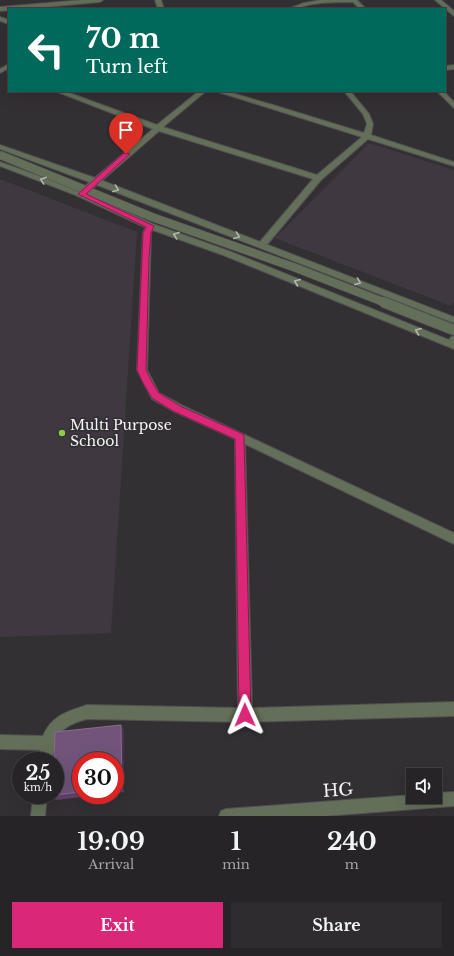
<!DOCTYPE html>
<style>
body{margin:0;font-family:"Libre Baskerville",serif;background:#2e2c2f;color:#f1f3f6;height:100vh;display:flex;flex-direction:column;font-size:15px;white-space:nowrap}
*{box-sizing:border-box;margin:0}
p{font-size:13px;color:#a4a4a7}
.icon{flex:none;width:22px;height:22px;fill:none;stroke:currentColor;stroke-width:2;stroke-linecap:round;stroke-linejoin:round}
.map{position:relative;height:816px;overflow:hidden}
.sheet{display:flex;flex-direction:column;background:#262427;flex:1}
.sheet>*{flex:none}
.hud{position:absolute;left:8px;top:8px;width:438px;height:84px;border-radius:0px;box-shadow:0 4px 16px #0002,0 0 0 1px #424144;background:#00695c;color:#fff;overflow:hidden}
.buttons{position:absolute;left:406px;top:768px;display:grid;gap:8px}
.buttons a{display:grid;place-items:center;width:36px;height:36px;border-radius:0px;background:#262427;box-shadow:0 4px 16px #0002,0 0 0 1px #424144;font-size:20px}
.speed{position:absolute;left:12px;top:752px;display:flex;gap:8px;font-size:20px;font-weight:700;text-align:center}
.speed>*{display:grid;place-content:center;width:52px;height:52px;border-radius:50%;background:#262427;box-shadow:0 4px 16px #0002,0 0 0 1px #424144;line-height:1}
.speed small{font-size:10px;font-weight:400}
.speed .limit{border:6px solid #d22;background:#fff;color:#111}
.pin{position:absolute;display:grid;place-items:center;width:34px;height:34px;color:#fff;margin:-41px -17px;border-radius:50% 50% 50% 0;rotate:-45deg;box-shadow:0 0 4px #0007}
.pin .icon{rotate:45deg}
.me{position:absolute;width:44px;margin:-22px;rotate:359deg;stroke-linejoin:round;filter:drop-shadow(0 0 3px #0008)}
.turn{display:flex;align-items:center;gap:14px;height:84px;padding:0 12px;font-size:18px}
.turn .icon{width:52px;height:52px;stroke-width:2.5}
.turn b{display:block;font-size:28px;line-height:34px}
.eta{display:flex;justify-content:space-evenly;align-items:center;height:68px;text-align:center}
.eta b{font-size:24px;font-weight:800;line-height:28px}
.button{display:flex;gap:8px;margin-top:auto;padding:8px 12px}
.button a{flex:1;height:46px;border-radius:0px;background:#db2777;color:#fff;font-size:16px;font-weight:800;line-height:46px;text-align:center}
.button a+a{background:#2e2c2f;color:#f1f3f6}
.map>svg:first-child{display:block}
.built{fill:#3f3841}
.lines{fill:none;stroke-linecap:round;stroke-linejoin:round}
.minor-casing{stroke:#524f53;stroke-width:2}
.tertiary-casing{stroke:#524f53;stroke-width:2}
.minor{fill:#636f58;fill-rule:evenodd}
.tertiary{fill:#636f58;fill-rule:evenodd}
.tertiary-bridge-far1-casing{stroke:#524f53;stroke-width:9;stroke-linecap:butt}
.tertiary-bridge-casing{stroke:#524f53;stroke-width:12;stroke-linecap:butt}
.tertiary-bridge-far1{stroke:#636f58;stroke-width:8}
.tertiary-bridge{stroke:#636f58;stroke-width:10}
.wall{fill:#62416b}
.shaded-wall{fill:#49324f}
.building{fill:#72547a;stroke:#866d8d}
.oneway{stroke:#b3b8ae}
.route{fill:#db2777;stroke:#8e194d}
.poi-dot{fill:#8ecd43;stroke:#333034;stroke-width:1.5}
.labels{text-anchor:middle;stroke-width:3.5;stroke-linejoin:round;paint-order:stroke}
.poi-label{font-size:14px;fill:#f5f3f5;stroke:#333034;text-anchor:start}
.near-street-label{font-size:17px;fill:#f5f3f5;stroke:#333034}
</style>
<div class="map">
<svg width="454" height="816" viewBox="0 0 454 816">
<rect width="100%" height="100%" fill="#333034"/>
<!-- built -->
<path class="built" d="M369 143 454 170V302L451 306 275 238Z
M0 179 137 232 111 633 0 637Z"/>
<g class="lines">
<defs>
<path id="minor" d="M83 0H103L100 2 0 11V7Z
M155 0H161L164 9H158Z
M321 0H357L366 9H360L353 2C340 2 327 2 314 4 305 5 297 9 288 9L304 3Z
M435 0H441L454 11V16Z
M0 17 9 20V24L0 21Z
M9 64V68L0 73V69Z
M454 65V69L445 70V66Z
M55 91H64L157 125 199 91H206L163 127 317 175 362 137 215 91H225L273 105 364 133 367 124 363 114 344 91H350L369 114 373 124 371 135 454 162V166L368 139 321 180 265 247H259V243L313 179 159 131 84 196H78V192L153 129Z
M437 91H443L454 102V108Z
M147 224H153L154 226 151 233 147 370 159 393 181 405 454 533V544L245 444 252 708 454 702V716L245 722 87 719C60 726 56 734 52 761H38L40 750 0 749V735L43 736C51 716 68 711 87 705L238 708 235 439 173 411 152 399 137 370 143 233Z
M454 336V346H448L446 344 451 337Z
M454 792V806L325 816H219L221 811 226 809 413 795V797H435V793Z
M33 795H47L45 816H31Z"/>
<path id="tertiary" d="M0 145 98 179 454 317V323L92 183 0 149Z
M0 162 84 192 153 224 229 251 454 342V349L223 255 147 228 78 196 0 166Z"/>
</defs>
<!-- minor casing -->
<use href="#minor" class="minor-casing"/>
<!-- tertiary casing -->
<use href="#tertiary" class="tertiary-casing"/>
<!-- minor -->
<use href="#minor" class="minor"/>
<!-- tertiary -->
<use href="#tertiary" class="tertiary"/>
<defs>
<path id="tertiary-bridge-far1" d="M0 155 152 217 296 268 386 303"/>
<path id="tertiary-bridge" d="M383 302 454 330"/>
</defs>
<!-- tertiary-bridge-far1 casing -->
<use href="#tertiary-bridge-far1" class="tertiary-bridge-far1-casing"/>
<!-- tertiary-bridge casing -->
<use href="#tertiary-bridge" class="tertiary-bridge-casing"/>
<!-- tertiary-bridge-far1 -->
<use href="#tertiary-bridge-far1" class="tertiary-bridge-far1"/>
<!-- tertiary-bridge -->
<use href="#tertiary-bridge" class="tertiary-bridge"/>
</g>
<!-- wall -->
<path class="wall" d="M121 725 124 731V792L115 793V761H81V795H100L56 800 52 795H56H55V761H54L55 732Z"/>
<!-- shaded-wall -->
<path class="shaded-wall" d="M121 725 124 731V792L122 787Z"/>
<!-- building -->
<path class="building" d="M121 725 122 787 115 788V761H81V792L55 795V761H54L55 732Z"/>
<!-- one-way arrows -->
<defs><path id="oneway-chevron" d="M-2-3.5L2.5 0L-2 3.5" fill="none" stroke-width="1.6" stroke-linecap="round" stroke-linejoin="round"/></defs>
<g class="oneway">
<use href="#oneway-chevron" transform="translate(43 180) rotate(-160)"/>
<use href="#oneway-chevron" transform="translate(116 189) rotate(21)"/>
<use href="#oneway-chevron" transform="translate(176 235) rotate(-160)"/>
<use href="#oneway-chevron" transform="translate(237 236) rotate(21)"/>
<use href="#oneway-chevron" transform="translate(297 282) rotate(-158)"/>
<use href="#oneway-chevron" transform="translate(358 282) rotate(21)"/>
<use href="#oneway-chevron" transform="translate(418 331) rotate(-158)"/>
</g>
<!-- route -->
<path class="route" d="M124 153 130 154 86 194 154 226 151 233 149 257 146 370 152 382 159 393 180 406 243 434 244 437 251 715 249 719 245 721 241 719 239 715 235 439 173 411 152 398 143 383 137 370 142 257 143 233 146 227 78 194Z"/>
<!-- markers -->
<circle class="poi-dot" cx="62" cy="433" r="4"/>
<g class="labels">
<!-- poi labels -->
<g class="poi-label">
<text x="70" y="430">Multi Purpose<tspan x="70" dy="16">School</tspan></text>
</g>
<!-- near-street labels -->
<g class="near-street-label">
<text transform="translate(338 790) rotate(-4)" y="6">HG</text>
</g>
</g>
</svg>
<div class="buttons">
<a><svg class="icon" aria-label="sound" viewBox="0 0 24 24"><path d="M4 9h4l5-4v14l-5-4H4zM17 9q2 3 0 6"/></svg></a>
</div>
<div class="speed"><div>25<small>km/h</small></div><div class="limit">30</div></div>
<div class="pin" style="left:126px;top:154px;background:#d93025"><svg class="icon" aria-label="arrive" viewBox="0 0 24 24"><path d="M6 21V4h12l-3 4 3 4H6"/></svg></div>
<svg class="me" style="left:245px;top:715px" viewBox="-20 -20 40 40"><path d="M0-17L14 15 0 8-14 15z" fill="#db2777" stroke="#fff" stroke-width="4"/></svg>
<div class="hud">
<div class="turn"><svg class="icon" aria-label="left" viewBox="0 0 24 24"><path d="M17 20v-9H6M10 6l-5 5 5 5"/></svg><div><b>70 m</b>Turn left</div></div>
</div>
</div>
<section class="sheet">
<div class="eta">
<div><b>19:09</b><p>Arrival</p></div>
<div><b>1</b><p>min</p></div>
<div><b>240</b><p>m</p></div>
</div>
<div class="button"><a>Exit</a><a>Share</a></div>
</section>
